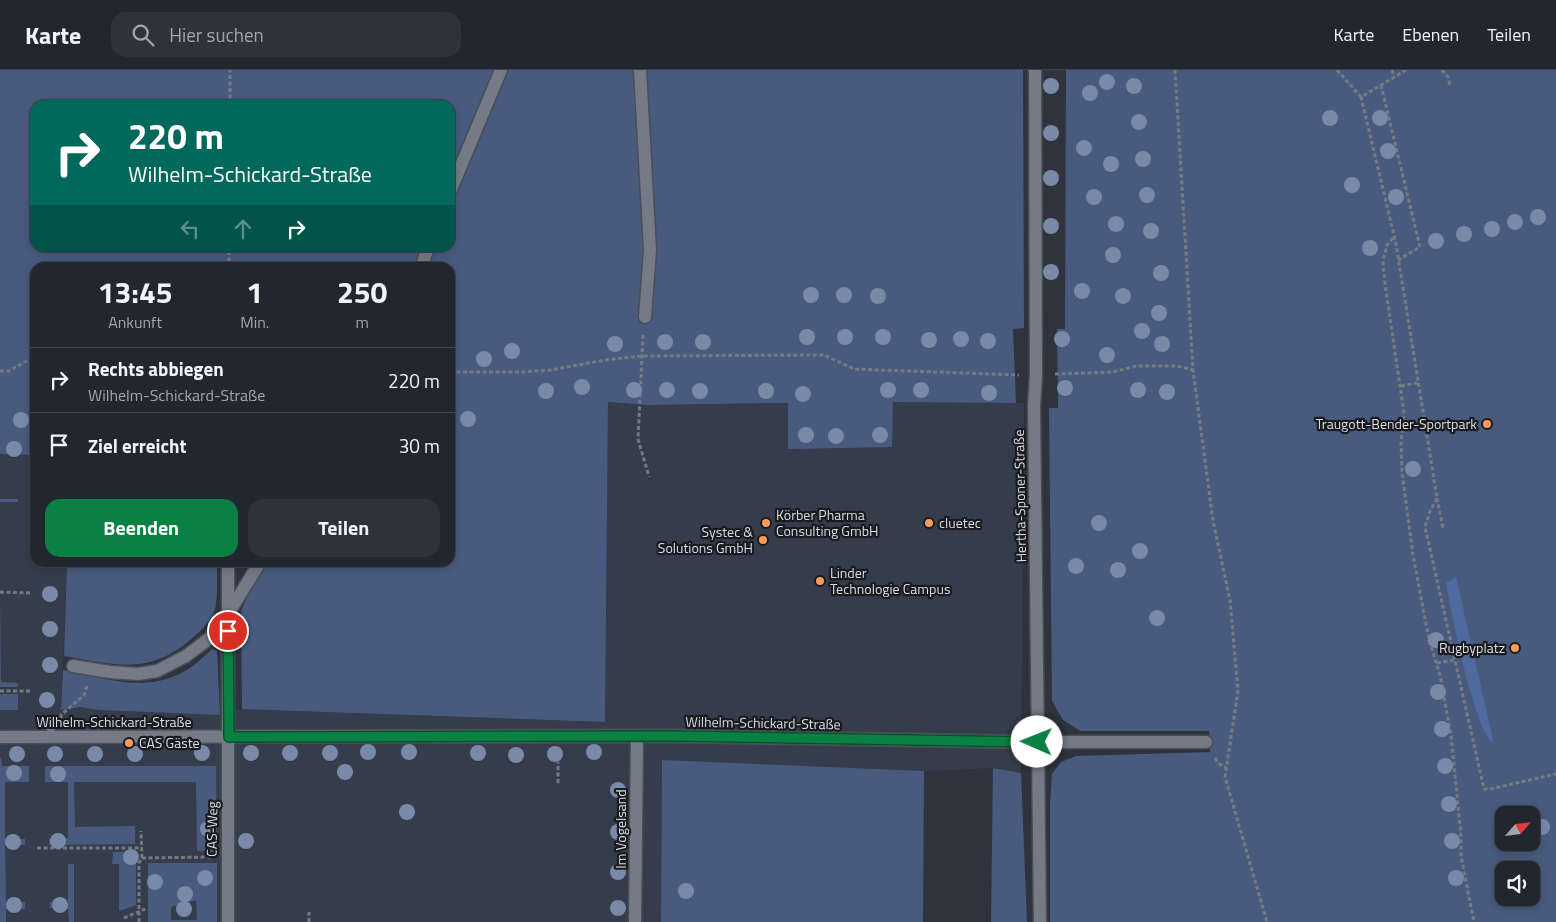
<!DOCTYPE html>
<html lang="de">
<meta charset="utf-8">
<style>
body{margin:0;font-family:"Titillium Web",sans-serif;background:#2e323a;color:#f1f3f6;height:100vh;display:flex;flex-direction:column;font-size:19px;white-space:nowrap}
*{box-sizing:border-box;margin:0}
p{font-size:16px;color:#a2a5aa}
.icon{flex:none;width:28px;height:28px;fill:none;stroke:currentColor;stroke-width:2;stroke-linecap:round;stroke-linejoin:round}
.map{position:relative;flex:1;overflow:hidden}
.panel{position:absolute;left:30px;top:192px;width:425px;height:305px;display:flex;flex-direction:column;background:#22262e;border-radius:15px;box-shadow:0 2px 8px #0003,0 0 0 1px #3f434a}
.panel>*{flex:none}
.guide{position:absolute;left:30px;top:30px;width:425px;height:152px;border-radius:15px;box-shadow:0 2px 8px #0003,0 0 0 1px #3f434a;background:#00695c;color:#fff;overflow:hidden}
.needle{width:32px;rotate:62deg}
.fabs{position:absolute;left:1495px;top:736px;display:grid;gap:10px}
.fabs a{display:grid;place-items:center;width:45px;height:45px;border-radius:10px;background:#22262e;box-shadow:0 2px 8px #0003,0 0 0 1px #3f434a;font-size:25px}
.pin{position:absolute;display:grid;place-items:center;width:42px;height:42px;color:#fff;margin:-21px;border:2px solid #fff;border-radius:50%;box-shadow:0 1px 5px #0007}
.me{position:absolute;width:55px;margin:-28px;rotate:271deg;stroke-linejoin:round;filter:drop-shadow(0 0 4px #0008)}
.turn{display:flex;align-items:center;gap:18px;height:105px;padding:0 15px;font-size:22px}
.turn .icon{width:65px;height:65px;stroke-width:2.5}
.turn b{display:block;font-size:35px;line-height:42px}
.lanes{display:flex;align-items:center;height:48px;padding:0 15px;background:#0003;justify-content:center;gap:25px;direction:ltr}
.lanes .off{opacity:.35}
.eta{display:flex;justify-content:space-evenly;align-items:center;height:85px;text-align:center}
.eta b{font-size:30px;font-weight:700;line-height:35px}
.primary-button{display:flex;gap:10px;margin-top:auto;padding:10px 15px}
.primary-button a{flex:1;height:58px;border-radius:15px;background:#0b8043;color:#fff;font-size:20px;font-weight:700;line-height:58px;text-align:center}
.primary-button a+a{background:#2e323a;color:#f1f3f6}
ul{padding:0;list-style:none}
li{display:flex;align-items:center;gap:15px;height:65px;padding:0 15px;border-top:1px solid #3f434a}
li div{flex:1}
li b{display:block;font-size:19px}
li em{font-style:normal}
header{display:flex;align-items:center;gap:30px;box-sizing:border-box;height:70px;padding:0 25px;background:#22262e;border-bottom:1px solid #3f434a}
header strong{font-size:24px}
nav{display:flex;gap:28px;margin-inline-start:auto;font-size:18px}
.search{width:350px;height:45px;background:#2e323a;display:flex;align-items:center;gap:12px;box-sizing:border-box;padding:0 18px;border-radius:15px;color:#a2a5aa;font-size:19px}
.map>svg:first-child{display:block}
.built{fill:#353d4c}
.green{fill:#485b7e;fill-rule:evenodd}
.forest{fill:#4e6a9e}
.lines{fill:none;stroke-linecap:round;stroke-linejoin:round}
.service-casing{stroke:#494e55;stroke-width:15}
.minor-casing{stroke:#494e55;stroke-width:15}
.path{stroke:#757982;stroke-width:3;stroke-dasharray:4 2.5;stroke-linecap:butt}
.service{stroke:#757b86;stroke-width:12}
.minor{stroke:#757b86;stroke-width:12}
.tree{fill:#7989a8}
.route-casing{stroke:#07532c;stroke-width:12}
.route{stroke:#0b8043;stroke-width:9}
.poi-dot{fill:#ff9b5a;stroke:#191b1f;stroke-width:2}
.labels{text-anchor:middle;stroke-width:4.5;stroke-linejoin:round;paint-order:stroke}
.poi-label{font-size:14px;fill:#dadee4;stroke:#191b1f;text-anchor:start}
.street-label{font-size:14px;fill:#dadee4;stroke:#191b1f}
</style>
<header>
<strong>Karte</strong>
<div class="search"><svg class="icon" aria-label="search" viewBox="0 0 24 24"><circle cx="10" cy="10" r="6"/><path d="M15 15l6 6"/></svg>Hier suchen</div>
<nav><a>Karte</a><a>Ebenen</a><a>Teilen</a></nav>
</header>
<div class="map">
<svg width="1556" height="852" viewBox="0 0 1556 852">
<rect width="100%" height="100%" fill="#2e333d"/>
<!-- built -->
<path class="built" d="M608 332 647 335 788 333V379L893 332 1024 333 1021 703 993 698 924 701 662 691 661 852H0V377H35V492L67 493 61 640 80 637 99 640 220 645 242 639 605 652Z"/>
<!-- green -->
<path class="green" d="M0 0H1023L1024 258 1013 259 1016 333 893 332 892 377 788 379V333L647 335 608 332 605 652 242 639 241 541 252 516 267 493 450 492V198H35V385L0 384ZM35 35H450V178H35Z
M1066 0H1556V852H1050V734L1052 704 1061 692 1076 686 1210 682 1209 661H1080L1063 650 1052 631 1049 338H1058L1057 259H1065ZM1504 745H1531V772H1504ZM1504 800H1531V828H1504Z
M0 429H18V432H0V519Z
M67 493H217C217 504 218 534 214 542 209 554 198 563 189 571 147 606 113 594 64 586Z
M0 526 1 612 18 613V617H0Z
M212 579 217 581 220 645 99 640 80 637 61 640 63 600C109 609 152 626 194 595 201 590 206 584 212 579Z
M0 624H18V640H0Z
M0 688H1L2 696H29V712H5V769H25V775H5L6 832H25V839H6V852H0Z
M662 690 924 701 923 852H661Z
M45 696H216L217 782 197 781 196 712H74L75 757 135 756V774L49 775V769L68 768V712H45Z
M993 698 1021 703 1027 852H991Z
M113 782H136V835L119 841V794H112Z
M148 793H217V852H148ZM196 830 197 850H171V837Z
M68 794H74V852H69L68 839 50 838V832H68Z"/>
<!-- forest -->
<path class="forest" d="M1456 507 1494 674C1474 663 1451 540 1446 513Z"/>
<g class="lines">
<defs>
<path id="service" d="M640 0 650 180 645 247
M450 122 501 0
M421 198 428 178
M73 596 110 602 138 604 157 601 186 586 210 568 228 544 260 492
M228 852V492"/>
<path id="minor" d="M1035 0 1036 305 1034 336 1040 852
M0 667 672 666 1037 672H1206
M635 852 637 667"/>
</defs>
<!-- service casing -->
<use href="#service" class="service-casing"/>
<!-- minor casing -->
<use href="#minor" class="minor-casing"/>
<!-- path -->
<path class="path" d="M1175 0 1193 300 1213 451 1230 530 1238 621 1225 707 1267 852
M1337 0 1361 27
M1392 0 1394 7
M1406 0 1361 27 1396 174 1437 428 1430 441 1425 457 1484 719H1490L1556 704
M1442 0 1448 7 1450 16
M1381 15 1420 177 1398 190
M230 35V0
M1393 168 1387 175 1383 191 1385 214 1404 343 1401 372 1402 402 1413 485 1429 570 1440 605 1451 665 1461 765V786L1474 852
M229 198V178
M643 265 638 369 649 407
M0 301H9L35 286
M450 302H521L551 300 605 290 641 286 824 285 854 299 1019 305
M1055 304 1113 302 1136 296H1177L1193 300
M1401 316 1417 313
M1437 428 1443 459
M0 522 30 523
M1437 593 1455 590
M0 621H30
M61 648V645L84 625 87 616
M1215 688 1218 693 1226 698
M558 713V692
M37 778H142
M142 788 211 787
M124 848 145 839
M139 852V793L142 788 141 761
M309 852V842"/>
<!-- service -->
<use href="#service" class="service"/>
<!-- minor -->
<use href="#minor" class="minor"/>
</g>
<!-- trees -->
<g class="tree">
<circle cx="1107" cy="12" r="8"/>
<circle cx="1051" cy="16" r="8"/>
<circle cx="1134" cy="16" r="8"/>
<circle cx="1090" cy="23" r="8"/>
<circle cx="1330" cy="48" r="8"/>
<circle cx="1380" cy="48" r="8"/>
<circle cx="1139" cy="52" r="8"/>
<circle cx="1051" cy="63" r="8"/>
<circle cx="1084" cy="78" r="8"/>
<circle cx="1388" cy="81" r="8"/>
<circle cx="1143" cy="89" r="8"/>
<circle cx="1111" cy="94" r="8"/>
<circle cx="1051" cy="108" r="8"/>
<circle cx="1352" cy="115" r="8"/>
<circle cx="1147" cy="125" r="8"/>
<circle cx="1094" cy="127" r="8"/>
<circle cx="1396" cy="127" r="8"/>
<circle cx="1538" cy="147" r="8"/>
<circle cx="1515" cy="152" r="8"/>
<circle cx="1116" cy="154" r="8"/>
<circle cx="1051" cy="156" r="8"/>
<circle cx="1492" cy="159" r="8"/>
<circle cx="1151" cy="161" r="8"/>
<circle cx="1464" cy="164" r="8"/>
<circle cx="1436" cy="171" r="8"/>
<circle cx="1370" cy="178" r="8"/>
<circle cx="1113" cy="185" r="8"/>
<circle cx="1051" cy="202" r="8"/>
<circle cx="1161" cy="203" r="8"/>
<circle cx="1082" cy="221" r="8"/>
<circle cx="811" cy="225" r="8"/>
<circle cx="844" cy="225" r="8"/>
<circle cx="878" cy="226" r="8"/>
<circle cx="1123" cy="226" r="8"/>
<circle cx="1159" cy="243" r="8"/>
<circle cx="1142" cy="261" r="8"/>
<circle cx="807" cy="267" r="8"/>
<circle cx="845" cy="267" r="8"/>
<circle cx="883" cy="267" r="8"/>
<circle cx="961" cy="269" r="8"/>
<circle cx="1062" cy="269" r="8"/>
<circle cx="929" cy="270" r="8"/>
<circle cx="988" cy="271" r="8"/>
<circle cx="665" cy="272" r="8"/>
<circle cx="703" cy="272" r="8"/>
<circle cx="615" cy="274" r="8"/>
<circle cx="1162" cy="274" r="8"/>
<circle cx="512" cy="281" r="8"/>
<circle cx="1107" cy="285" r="8"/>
<circle cx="484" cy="289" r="8"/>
<circle cx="582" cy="317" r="8"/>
<circle cx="1065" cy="318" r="8"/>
<circle cx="634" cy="320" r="8"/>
<circle cx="667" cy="320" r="8"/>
<circle cx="888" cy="320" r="8"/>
<circle cx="921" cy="320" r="8"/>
<circle cx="1138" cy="320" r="8"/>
<circle cx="546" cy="321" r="8"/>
<circle cx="700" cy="321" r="8"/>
<circle cx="766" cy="321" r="8"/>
<circle cx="1167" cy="322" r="8"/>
<circle cx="989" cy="323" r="8"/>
<circle cx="803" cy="324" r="8"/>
<circle cx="468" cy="349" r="8"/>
<circle cx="21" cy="350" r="8"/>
<circle cx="806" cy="365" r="8"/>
<circle cx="880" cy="365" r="8"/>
<circle cx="836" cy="366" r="8"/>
<circle cx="14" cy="379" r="8"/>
<circle cx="1413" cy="399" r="8"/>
<circle cx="1099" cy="453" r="8"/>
<circle cx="1140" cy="481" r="8"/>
<circle cx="1076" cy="496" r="8"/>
<circle cx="1118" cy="500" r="8"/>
<circle cx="50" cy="524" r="8"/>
<circle cx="1157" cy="548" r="8"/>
<circle cx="50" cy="559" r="8"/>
<circle cx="1436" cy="570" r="8"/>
<circle cx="50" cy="595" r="8"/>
<circle cx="1438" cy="622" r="8"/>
<circle cx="47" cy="630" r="8"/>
<circle cx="51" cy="653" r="8"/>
<circle cx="1442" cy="659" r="8"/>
<circle cx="368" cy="682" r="8"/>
<circle cx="409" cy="682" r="8"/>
<circle cx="594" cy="682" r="8"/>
<circle cx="202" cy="683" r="8"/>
<circle cx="251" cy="683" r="8"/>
<circle cx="290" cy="683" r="8"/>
<circle cx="330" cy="683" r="8"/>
<circle cx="478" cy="683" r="8"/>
<circle cx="17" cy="684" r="8"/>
<circle cx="55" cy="684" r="8"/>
<circle cx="95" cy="684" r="8"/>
<circle cx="135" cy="684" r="8"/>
<circle cx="555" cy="684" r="8"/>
<circle cx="516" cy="685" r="8"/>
<circle cx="1445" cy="696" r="8"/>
<circle cx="345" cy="702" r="8"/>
<circle cx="14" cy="703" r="8"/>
<circle cx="58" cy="704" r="8"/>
<circle cx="618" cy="720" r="8"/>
<circle cx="1449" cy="734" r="8"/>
<circle cx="407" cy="742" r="8"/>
<circle cx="1542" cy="757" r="8"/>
<circle cx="208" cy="759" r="8"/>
<circle cx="618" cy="762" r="8"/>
<circle cx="58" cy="771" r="8"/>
<circle cx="246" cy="771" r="8"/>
<circle cx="1452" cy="771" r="8"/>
<circle cx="13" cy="772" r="8"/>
<circle cx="131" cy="787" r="8"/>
<circle cx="618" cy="802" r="8"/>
<circle cx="205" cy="808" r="8"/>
<circle cx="1456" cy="808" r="8"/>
<circle cx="155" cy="812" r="8"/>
<circle cx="686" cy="821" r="8"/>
<circle cx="185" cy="824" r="8"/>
<circle cx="14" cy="835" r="8"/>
<circle cx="60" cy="835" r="8"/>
<circle cx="618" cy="838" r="8"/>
<circle cx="184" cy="839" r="8"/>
</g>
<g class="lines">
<defs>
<path id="route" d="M228 561 229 667 672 666 1037 672"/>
</defs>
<!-- route casing -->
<use href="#route" class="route-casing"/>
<!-- route -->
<use href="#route" class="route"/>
</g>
<!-- markers -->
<g class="poi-dot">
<circle cx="1487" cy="354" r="5"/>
<circle cx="766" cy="453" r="5"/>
<circle cx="929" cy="453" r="5"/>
<circle cx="763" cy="470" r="5"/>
<circle cx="820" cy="511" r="5"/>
<circle cx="1515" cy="578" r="5"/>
<circle cx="129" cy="673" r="5"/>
</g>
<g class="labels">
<!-- poi labels -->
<g class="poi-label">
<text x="1477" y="359" text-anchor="end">Traugott-Bender-Sportpark</text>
<text x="776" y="450">Körber Pharma<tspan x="776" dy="16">Consulting GmbH</tspan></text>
<text x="939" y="458">cluetec</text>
<text x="753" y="467" text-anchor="end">Systec &amp;<tspan x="753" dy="16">Solutions GmbH</tspan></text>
<text x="830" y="508">Linder<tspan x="830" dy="16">Technologie Campus</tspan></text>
<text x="1505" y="583" text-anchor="end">Rugbyplatz</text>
<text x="139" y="678">CAS Gäste</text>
</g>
<!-- street labels -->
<g class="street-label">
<text transform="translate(1020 426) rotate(-91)" y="5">Hertha-Sponer-Straße</text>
<text x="114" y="657">Wilhelm-Schickard-Straße</text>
<text transform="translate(763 653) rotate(1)" y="5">Wilhelm-Schickard-Straße</text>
<text transform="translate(212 759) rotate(-89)" y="5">CAS-Weg</text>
<text transform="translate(621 759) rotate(-90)" y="5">Im Vogelsand</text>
</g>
</g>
</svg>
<div class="fabs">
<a><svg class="needle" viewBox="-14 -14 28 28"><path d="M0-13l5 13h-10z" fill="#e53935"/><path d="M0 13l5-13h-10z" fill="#a2a5aa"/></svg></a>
<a><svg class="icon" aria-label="sound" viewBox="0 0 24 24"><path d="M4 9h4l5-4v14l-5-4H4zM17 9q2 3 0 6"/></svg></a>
</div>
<div class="pin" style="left:228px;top:561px;background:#d93025"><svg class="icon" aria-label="arrive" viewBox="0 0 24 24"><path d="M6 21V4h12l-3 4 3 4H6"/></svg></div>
<svg class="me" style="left:1037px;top:672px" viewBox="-20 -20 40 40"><circle r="19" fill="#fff"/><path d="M0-13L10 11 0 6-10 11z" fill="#0b8043"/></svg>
<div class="guide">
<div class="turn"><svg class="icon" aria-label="right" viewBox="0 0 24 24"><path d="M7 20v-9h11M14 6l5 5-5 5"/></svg><div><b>220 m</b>Wilhelm-Schickard-Straße</div></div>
<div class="lanes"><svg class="icon off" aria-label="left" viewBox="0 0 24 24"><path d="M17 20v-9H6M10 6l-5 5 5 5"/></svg><svg class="icon off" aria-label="ahead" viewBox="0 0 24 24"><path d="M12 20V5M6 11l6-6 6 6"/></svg><svg class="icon" aria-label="right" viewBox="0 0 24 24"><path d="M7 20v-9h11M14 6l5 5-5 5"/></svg></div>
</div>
<section class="panel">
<div class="eta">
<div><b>13:45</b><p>Ankunft</p></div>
<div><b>1</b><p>Min.</p></div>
<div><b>250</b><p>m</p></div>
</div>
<ul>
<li><svg class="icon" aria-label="right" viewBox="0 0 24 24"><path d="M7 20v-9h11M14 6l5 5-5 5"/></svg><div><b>Rechts abbiegen</b><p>Wilhelm-Schickard-Straße</p></div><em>220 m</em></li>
<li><svg class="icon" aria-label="arrive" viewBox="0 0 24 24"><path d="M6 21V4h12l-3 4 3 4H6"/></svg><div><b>Ziel erreicht</b></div><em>30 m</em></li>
</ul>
<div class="primary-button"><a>Beenden</a><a>Teilen</a></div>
</section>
</div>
